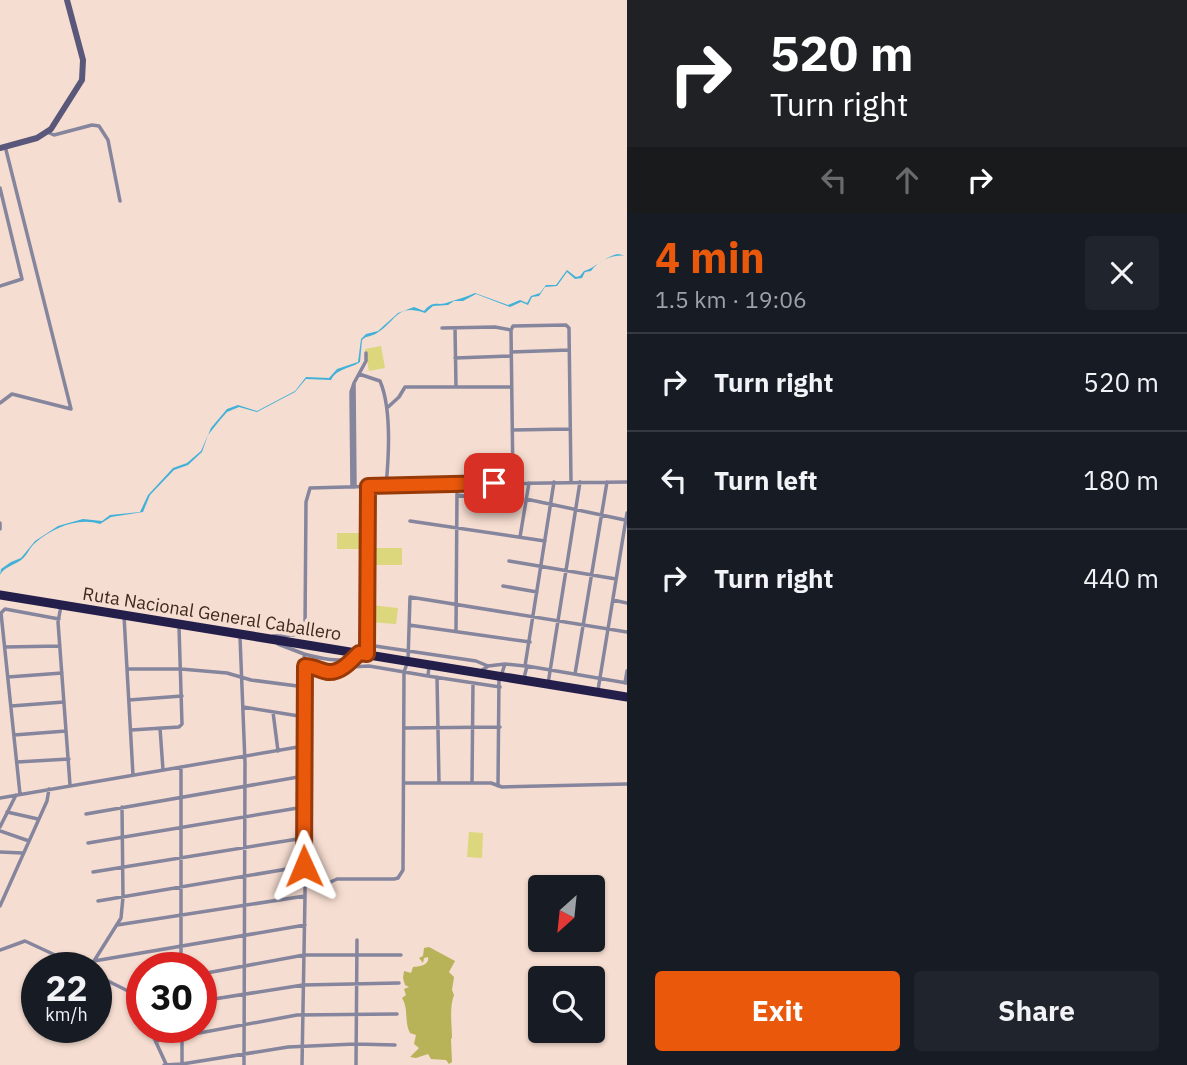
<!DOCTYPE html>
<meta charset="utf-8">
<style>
body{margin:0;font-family:"IBM Plex Sans",sans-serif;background:#20242c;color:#f1f3f6;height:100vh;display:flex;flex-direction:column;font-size:26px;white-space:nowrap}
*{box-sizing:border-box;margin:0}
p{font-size:23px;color:#9ea1a6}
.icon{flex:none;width:38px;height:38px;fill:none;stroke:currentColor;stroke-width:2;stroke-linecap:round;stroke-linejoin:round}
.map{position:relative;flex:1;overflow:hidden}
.side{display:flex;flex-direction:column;background:#171b24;width:560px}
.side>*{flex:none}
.hud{background:#202124;color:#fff;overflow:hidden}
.needle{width:46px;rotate:207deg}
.tools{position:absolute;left:528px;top:875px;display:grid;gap:14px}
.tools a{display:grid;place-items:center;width:77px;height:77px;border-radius:7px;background:#171b24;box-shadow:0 2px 5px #0004;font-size:35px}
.speed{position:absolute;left:21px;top:952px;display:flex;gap:14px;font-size:35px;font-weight:700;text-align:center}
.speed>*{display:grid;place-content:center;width:91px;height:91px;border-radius:50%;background:#171b24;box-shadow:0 2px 5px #0004;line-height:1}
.speed small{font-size:18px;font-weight:400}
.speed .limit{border:10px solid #d22;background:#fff;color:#111}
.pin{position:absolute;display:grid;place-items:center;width:60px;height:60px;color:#fff;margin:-30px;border-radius:14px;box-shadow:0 4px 10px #0006}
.me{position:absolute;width:77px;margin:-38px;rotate:359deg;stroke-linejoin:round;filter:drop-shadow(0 0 5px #0008)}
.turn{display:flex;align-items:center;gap:24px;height:147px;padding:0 28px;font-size:32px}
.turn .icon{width:91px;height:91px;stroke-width:2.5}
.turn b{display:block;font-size:49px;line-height:60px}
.lanes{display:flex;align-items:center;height:66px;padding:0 28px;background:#0003;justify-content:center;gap:35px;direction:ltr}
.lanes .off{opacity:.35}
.round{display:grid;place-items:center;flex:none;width:74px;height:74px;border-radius:7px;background:#20242c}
.head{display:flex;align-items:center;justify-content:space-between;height:119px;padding:0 28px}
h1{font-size:42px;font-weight:700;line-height:52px;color:#ea580c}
.cta{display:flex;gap:14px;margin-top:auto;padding:14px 28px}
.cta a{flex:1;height:80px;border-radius:7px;background:#ea580c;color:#fff;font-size:28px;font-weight:700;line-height:80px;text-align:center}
.cta a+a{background:#20242c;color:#f1f3f6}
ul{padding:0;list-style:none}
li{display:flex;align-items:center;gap:21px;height:98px;padding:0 28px;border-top:2px solid #363941}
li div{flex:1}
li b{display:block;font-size:26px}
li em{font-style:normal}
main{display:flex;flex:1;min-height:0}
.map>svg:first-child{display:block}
.green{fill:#dcd67d}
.forest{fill:#b8b258}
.water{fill:#42b1d8}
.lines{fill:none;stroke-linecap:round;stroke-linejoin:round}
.street{stroke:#85859d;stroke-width:3.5}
.secondary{stroke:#59587a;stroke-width:6}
.highway{stroke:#241e4b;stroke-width:9}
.route-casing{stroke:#983908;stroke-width:18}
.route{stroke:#ea580c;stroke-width:12}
.labels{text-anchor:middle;stroke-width:7;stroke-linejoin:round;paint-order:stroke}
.street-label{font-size:18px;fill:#3f281d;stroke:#f6ddd1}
</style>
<main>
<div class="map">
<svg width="627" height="1065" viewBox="0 0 627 1065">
<rect width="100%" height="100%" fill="#f6ddd1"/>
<!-- green -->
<path class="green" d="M381 346 385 368 369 371 365 349Z
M337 533H363V549H337Z
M374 548H402V565H374Z
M370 605 398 608 396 624 369 622Z
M469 832 483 833 482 858 467 857Z"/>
<!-- forest -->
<path class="forest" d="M429 947 455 961 449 972 454 977 452 990 454 995C449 1008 452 1025 452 1038L451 1039 452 1062 449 1064 446 1060 431 1059 428 1054 416 1058 410 1057 419 1048 414 1044 416 1035 410 1033C404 1022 409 1009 402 998L406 995 404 989 409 987 405 985 403 978 404 971 411 973 413 967C419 967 430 965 428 957L424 958 423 963 419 958 423 956 424 948Z"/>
<!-- water -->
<path class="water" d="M618 254 627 256C614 254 599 260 591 271L585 272 582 278 575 279 567 272 557 286 545 287 539 296 532 297 528 305 521 302 510 307 476 294 463 301H454L448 305 433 306 425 313C396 303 397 321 377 333 371 337 367 335 362 340L360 362C350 369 337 368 331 380L306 379 295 392 257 412 239 407 227 412 220 420 208 435 202 452 188 465 174 470 150 495 143 512 111 517 100 524C77 517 53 528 35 543 29 548 27 556 21 560 13 566 5 566 0 575L1 569 11 562 21 558 35 541 58 526 83 519 102 521 110 515 140 512 148 495 173 468 187 463 201 451 211 428 227 409 238 405 257 411 295 391 306 377 329 378 337 369 358 362 361 339 366 334 378 331 398 313 414 307 424 311C434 299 438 307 449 302 458 299 466 297 475 293L508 305 520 300 527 303 531 296 540 293 546 285H556L567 270 576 277 580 276 584 271C594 269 603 257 618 254Z"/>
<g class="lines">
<!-- street -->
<path class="street" d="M47 132 54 135 92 125 99 126 108 140 120 201
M0 188 22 279 0 286
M442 328 495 327 511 330
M455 328 456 387
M511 352 569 350
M455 358 511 356
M359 374 380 381C392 409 389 455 386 486
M354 383 366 361V353
M0 403 12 394 71 409 5 146
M387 408 399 397 405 387H511
M512 430 570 429
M513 483 511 330 513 326 566 325 569 328 571 482
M455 484 457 492 456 630
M352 487 351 392 354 383 355 487
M457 495 502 501
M526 499 625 520
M410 521 545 541
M0 523V529
M520 537 529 483
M509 561 616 579
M503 586 537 592
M613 600 627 603
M61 606 58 622 70 785
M124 616 133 775
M409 625 530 642
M273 636 293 635 302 632 305 627 306 502 310 488 455 484 627 482
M240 637 245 763 244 1065
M278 644 304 654 305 666V896L302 1065
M368 645 476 661 488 666
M5 647 60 646
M367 652 368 486
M304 654C319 658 342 664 356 656
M305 666H314L329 672 350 667 369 666 428 676
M429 666 428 676 500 687
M127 669H181L227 673 251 680 305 687
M481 671 488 666 505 664
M575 674 607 482
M501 676 505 664 525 666 554 482
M8 677 62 673
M437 677 439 783
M524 678 527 666 627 683
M625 683 627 671
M548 684 580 482
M598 690 627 513
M129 700 182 696
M11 706 64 702
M243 707 305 717
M273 712 278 751
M160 728 163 770
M404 728 500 727
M131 730 179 727 182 724 179 627
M14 735 66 731
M17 762 69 759
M181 767V968
M404 783H491L502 787 627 784
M472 783 473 683
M498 786 499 676
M20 794 1 613 5 609 59 619
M0 798 304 746
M7 812 38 819
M86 814 304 776
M0 827 16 795
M0 831 29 841
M88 843 304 807
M0 852 22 853
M93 872 304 838
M305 884 324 885 337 879H394L398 878 403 870 404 672 408 661 410 597 627 632
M98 901 305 866
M0 906 47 801 49 789
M117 925 305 896
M0 950 25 941 83 968
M94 961 305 925
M85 968 94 961 121 918 123 897 122 807
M201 974 304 955H401
M96 975 132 993 142 1010
M132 993 133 983 142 982
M201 1001 303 985 399 983
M149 1027 166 1064
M156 1041 297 1015 397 1014
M182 1064V1027
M164 1065 182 1064 288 1047 355 1044 395 1045
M356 1065 357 940"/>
<!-- secondary -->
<path class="secondary" d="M0 148 37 138 51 129 82 80 83 60 67 0"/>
<!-- highway -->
<path class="highway" d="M0 595 627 697"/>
</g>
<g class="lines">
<defs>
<path id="route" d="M304 866 305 666C314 666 320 671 328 672 341 673 351 661 359 653L367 654 368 486 494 483"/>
</defs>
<!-- route casing -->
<use href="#route" class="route-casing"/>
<!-- route -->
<use href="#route" class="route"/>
</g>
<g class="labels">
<!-- street labels -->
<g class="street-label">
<text transform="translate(212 614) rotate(9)" y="6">Ruta Nacional General Caballero</text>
</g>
</g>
</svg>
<div class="tools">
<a><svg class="needle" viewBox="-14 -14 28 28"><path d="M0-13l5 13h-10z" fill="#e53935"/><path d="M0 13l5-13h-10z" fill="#9ea1a6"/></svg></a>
<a><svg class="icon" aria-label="search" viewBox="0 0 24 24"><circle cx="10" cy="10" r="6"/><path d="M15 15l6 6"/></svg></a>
</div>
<div class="speed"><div>22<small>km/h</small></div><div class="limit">30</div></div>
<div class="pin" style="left:494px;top:483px;background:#d93025"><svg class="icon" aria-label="arrive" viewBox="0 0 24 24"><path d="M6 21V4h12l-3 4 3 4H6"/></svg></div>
<svg class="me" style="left:304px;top:866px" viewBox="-20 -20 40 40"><path d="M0-17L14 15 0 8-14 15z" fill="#ea580c" stroke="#fff" stroke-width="4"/></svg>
</div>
<section class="side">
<div class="hud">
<div class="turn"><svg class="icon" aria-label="right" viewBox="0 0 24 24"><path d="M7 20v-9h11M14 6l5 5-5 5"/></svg><div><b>520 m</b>Turn right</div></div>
<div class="lanes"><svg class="icon off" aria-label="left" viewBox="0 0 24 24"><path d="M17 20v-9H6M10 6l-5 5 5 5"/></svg><svg class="icon off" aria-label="ahead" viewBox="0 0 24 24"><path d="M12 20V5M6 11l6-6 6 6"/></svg><svg class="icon" aria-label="right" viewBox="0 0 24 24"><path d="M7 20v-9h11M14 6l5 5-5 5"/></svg></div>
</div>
<div class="head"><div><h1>4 min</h1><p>1.5 km · 19:06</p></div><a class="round"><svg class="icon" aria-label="close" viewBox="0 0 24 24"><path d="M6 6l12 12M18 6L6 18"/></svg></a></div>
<ul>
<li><svg class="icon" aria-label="right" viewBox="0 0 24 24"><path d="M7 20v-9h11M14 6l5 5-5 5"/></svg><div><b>Turn right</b></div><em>520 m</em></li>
<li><svg class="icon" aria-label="left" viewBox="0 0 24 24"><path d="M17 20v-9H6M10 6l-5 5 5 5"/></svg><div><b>Turn left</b></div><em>180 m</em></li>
<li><svg class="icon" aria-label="right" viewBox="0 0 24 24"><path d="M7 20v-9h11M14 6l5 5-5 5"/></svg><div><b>Turn right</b></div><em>440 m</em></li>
</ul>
<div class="cta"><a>Exit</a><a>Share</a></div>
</section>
</main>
